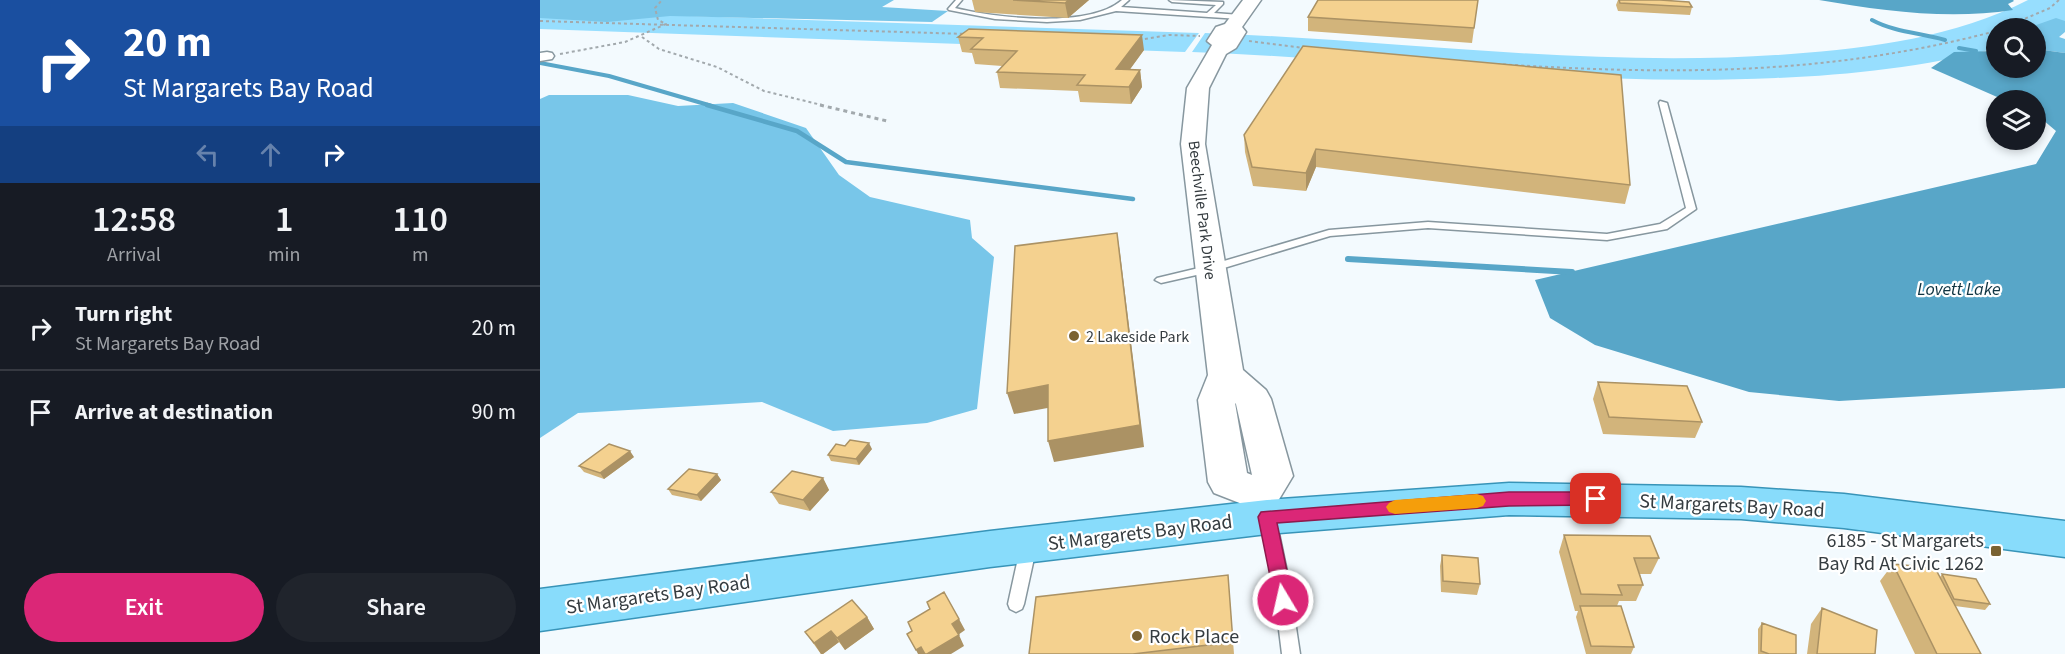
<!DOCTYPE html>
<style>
body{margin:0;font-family:"Source Sans 3",sans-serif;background:#20242c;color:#f1f3f6;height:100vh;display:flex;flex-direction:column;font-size:22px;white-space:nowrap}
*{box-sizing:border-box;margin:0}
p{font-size:20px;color:#9ea1a6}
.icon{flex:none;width:33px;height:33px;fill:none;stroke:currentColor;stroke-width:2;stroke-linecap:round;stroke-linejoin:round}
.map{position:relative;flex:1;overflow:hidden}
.side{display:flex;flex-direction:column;background:#171b24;width:540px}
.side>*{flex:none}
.top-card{background:#1a4fa0;color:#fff;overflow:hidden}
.buttons{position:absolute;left:1446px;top:18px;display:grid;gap:12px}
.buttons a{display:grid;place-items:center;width:60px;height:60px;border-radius:50%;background:#171b24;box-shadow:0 3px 9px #0003;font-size:30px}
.pin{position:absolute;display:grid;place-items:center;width:51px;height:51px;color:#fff;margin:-26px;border-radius:12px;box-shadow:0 3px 9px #0006}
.me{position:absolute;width:66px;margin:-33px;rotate:351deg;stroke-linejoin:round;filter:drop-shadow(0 0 4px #0008)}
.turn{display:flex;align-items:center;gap:21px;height:126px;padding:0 24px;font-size:27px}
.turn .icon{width:78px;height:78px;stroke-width:2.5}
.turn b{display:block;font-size:42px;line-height:51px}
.lanes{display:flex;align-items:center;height:57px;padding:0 24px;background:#0003;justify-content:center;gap:30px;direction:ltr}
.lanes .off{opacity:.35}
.eta{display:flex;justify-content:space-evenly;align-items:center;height:102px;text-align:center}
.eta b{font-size:36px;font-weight:600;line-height:42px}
.action{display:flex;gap:12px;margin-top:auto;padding:12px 24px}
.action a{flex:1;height:69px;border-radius:36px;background:#db2777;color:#fff;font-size:24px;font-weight:600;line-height:69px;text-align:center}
.action a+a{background:#20242c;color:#f1f3f6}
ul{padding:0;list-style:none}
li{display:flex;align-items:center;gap:18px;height:84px;padding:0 24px;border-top:2px solid #363941}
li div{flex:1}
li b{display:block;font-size:22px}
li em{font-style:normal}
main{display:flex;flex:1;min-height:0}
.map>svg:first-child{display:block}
.green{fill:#97defe}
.forest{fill:#78c6e9}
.water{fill:#58a6c8}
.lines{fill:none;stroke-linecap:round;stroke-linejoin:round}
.stream-far2{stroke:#58a6c8;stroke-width:4}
.stream-far1{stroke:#58a6c8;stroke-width:4.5}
.stream{stroke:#58a6c8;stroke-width:6}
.lane-casing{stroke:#87979f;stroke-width:3}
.street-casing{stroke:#87979f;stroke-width:3}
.secondary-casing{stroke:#87979f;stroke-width:3}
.primary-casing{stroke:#3894b8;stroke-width:3}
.path-far1{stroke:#a2a9ad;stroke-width:2;stroke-dasharray:3 3;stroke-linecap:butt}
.path{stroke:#a2a9ad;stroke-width:3;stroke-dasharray:4 4;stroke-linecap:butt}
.lane{fill:#fff;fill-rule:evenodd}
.street{fill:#fff;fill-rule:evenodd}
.secondary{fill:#fff;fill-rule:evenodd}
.primary{fill:#88dcfb;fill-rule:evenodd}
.wall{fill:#d2b47b}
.shaded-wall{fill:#ab9264}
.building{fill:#f4d18f;stroke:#ab9264;stroke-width:1.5}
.route{fill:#db2777;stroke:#8e194d;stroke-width:1.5}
.slow{fill:#f59e0b}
.poi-dot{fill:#7a6232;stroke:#fff;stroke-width:2}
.labels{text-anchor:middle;stroke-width:4.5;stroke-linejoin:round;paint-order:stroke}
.street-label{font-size:16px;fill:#353c40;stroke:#fff}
.poi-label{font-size:16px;fill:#353c40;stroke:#fff;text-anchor:start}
.water-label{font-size:18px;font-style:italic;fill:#0f3442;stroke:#fff}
.near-street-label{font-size:20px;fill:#353c40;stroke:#fff}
.near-poi-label{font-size:20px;fill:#353c40;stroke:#fff;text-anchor:end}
</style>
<main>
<section class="side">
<div class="top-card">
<div class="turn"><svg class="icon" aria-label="right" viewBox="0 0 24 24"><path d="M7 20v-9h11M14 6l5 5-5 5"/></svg><div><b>20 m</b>St Margarets Bay Road</div></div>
<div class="lanes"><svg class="icon off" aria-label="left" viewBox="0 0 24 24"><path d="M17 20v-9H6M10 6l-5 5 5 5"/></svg><svg class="icon off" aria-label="ahead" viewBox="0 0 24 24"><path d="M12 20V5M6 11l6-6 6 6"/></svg><svg class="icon" aria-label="right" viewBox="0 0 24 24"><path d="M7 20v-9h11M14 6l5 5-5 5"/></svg></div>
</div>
<div class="eta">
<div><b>12:58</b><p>Arrival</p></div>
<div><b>1</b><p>min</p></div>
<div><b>110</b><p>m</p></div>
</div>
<ul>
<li><svg class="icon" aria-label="right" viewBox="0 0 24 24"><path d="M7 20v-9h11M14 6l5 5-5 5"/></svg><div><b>Turn right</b><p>St Margarets Bay Road</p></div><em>20 m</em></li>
<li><svg class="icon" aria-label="arrive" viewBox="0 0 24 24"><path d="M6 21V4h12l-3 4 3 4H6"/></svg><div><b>Arrive at destination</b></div><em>90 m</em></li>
</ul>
<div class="action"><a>Exit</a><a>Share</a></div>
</section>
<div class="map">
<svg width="1525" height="654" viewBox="0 0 1525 654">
<rect width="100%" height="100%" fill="#f3fafe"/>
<!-- green -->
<path class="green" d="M1488 0H1525V24L1496 28H1456V48C1385 67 1310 75 1236 78 1041 87 847 59 652 52L665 33C861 40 1055 69 1251 54 1332 48 1415 37 1488 0Z
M0 11 659 33 645 52 0 29Z"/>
<!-- forest -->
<path class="forest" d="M0 0H354L342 7 408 11 392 22 130 16 67 22 0 18Z
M1516 18 1525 21V32L1519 37 1525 39V53L1496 49V28H1488Z
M9 95H88L138 106 193 103 266 128 299 175 330 197 430 220 432 238 454 257 437 409 387 423 293 431 222 402 38 413 0 438V99Z"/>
<!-- water -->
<path class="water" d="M1279 0H1473L1474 1 1468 4 1473 10C1408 20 1344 11 1279 0Z
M1496 49 1525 53V388L1299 401 1209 392 1055 345 1010 318 995 280 1496 164 1516 131 1496 114V100H1464L1391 68 1414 52 1456 51V68H1496Z"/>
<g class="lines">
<!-- stream-far2 -->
<path class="stream-far2" d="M1332 20C1354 32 1381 33 1405 40
M1419 48 1436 51
M0 63 69 76 172 106"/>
<!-- stream-far1 -->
<path class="stream-far1" d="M167 105 257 131 306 162 593 199"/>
<!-- stream -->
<path class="stream" d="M808 259 1032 272"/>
<defs>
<path id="lane" d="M416 0H422L415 8C456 18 549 29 582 0H589L581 7 667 13 676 5 632 2 629 0 683 2V4L674 13 700 15 703 17 700 19 576 11 540 20 507 22 455 19 409 10 408 9Z
M1120 101 1127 103 1156 209 1127 229 1067 240 888 228 790 236 674 271 621 283 615 280 617 278 667 266 789 230 888 222 1067 234 1120 224 1146 208 1119 103Z
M728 513 733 515 736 519 749 581 760 654H742L733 581 720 519 723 515Z
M488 542 494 544 496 549 484 604 482 609 476 612 470 609 468 604 480 549 482 544Z"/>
<path id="street" d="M7 52 12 53 14 56 12 59 0 61V53Z"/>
<path id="secondary" d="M703 0H721L702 27 706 32 696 48 686 54 669 88 665 144 703 370 726 390 731 399 753 476 735 506 720 511 674 493 668 482 658 400 668 375 641 144 647 88 672 45 667 41 676 27 685 24ZM695 403 696 404 712 475 707 473Z"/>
<path id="primary" d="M969 483 1201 487 1304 494 1525 521V557L1304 528 1201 519 969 515 727 534 450 567 0 631V589L450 531 727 500Z"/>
</defs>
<!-- lane casing -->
<use href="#lane" class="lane-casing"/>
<!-- street casing -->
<use href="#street" class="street-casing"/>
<!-- secondary casing -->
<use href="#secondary" class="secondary-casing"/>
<!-- primary casing -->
<use href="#primary" class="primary-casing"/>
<!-- path-far1 -->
<path class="path-far1" d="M0 21 427 34
M1463 28 1510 8 1519 0
M102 37 119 49 177 67 224 91 286 106
M599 40 629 35 660 36
M709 41 764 48
M20 54 85 42 126 24 118 20 115 8 122 0
M957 64C1131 75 1286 76 1456 31"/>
<!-- path -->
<path class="path" d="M280 105 347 121"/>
<!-- lane -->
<use href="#lane" class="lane"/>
<!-- street -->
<use href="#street" class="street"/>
<!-- secondary -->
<use href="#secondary" class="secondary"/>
<!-- primary -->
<use href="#primary" class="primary"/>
</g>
<!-- wall -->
<path class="wall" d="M432 0H549L528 18 435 12Z
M938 0 932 43 768 31V17Z
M1078 0H1120L1152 7 1150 15 1078 11 1076 5Z
M429 29 604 50 589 70H600L602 87 591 104 540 102 538 91 460 88 457 72 462 66 435 64 432 53 422 52 418 37Z
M704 135 1090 185 1085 204 776 167 766 191 713 186 705 152Z
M1058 382 1162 422 1155 438 1063 434 1053 399Z
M332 449 319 465 291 461 288 455Z
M94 457 64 479 44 472 39 466Z
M177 474 181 480 161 501 132 495 128 489Z
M283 478 289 490 270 511 239 504 231 492Z
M1024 535 1119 558 1111 574H1100L1103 585 1096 601H1079L1077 606 1094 647 1091 654H1046L1036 617 1038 611H1035L1019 552Z
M902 555 940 584 937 595 901 592 900 566Z
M1353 564 1400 577 1402 574 1450 604 1445 610 1415 606 1441 654H1375L1340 581Z
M688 575 694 654H489Z
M1282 608 1335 654H1267L1271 624Z
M327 617 334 629 305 650 299 642 283 654H281L265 632Z
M1222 623 1256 654H1218V629Z"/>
<!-- shaded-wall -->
<path class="shaded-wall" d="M529 0H549L528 18 525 3Z
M602 35 604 50 578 86 576 69Z
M600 70 602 87 591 104 589 87Z
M776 149V167L766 191V173Z
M577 233 580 253 604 447 514 462 508 441Z
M508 385 513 407 474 414 467 393Z
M329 443 332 449 319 465 316 459Z
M90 451 94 457 64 479 60 473Z
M177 474 181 480 161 501 157 495Z
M283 478 289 490 270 511 263 500Z
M327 617 334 629 305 650 297 638Z
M419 619 425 630 418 635 412 624Z
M291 631 299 642 283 654H281L274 643Z
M419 635 424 646 411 654H387Z
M381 647 385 654H378L376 650Z"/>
<!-- building -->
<path class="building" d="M473 0H529L525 3Z
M778 0H938L934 28 768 17Z
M1079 0H1120L1149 2 1152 7 1080 3Z
M429 29 602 35 576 69 600 70 589 87 537 85 545 75 457 72 477 51 431 49 443 38 418 37Z
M763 46 1081 75 1090 185 776 149 766 173 712 167 704 135Z
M577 233 600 425 508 441V385L467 393 475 246Z
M1058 382 1147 386 1162 422 1069 417Z
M310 440 329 443 316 459 288 455 296 444 305 446Z
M69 444 90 451 60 473 39 466Z
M149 469 177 474 157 495 128 489Z
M252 471 283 478 263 500 231 492Z
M1024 535 1110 536 1119 558H1094L1103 585H1078L1082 595 1041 594Z
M902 555 938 558 940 584 903 581Z
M1353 564 1395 568 1441 654H1397Z
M1402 574 1436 579 1450 604 1414 599Z
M688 575 693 642 593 654H489L496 597Z
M404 592 419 619 412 624 419 635 387 654H385L381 647 376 650 367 634 372 631 368 622 390 609 387 602Z
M312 600 327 617 297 638 291 631 274 643 265 632Z
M1040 606H1081L1094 647 1051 646Z
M1282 608 1337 630 1335 654H1277Z
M1222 623 1256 635V654H1229L1221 651Z"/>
<!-- route -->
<path class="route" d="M969 492H1056L1063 494 1065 499 1063 503 1056 505 969 506 737 523 753 600 750 606 743 608 736 606 718 517 721 512Z"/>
<!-- slow -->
<path class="slow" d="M937 494 943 496 946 501 943 506 937 508 855 514 849 512 846 507 849 503 855 500Z"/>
<!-- markers -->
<g class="poi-dot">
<circle cx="534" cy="336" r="6"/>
<rect x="1450" y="545" width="12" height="12" rx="3"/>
<circle cx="597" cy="636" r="6"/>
</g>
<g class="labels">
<!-- street labels -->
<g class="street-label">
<text transform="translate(663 210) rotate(83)" y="6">Beechville Park Drive</text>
</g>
<!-- poi labels -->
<g class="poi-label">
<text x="546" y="342">2 Lakeside Park</text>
</g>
<!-- water labels -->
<g class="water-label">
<text x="1419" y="295">Lovett Lake</text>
</g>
<!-- near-street labels -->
<g class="near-street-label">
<text transform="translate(1192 505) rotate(3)" y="7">St Margarets Bay Road</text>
<text transform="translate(600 532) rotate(-7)" y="7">St Margarets Bay Road</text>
<text transform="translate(118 594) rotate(-8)" y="7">St Margarets Bay Road</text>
</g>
<!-- near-poi labels -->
<g class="near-poi-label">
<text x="1444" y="547">6185 - St Margarets<tspan x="1444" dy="23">Bay Rd At Civic 1262</tspan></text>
<text x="609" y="643" text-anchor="start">Rock Place</text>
</g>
</g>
</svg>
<div class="buttons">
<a><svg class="icon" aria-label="search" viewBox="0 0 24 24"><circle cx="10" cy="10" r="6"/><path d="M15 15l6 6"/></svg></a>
<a><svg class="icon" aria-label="layers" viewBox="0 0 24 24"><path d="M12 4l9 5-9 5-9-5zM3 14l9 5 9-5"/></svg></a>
</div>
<div class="pin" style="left:1056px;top:499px;background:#d93025"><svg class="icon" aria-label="arrive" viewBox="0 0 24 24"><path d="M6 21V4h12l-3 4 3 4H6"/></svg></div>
<svg class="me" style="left:743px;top:600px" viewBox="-20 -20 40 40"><circle r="17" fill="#db2777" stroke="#fff" stroke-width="3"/><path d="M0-11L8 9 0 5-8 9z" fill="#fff"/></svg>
</div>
</main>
